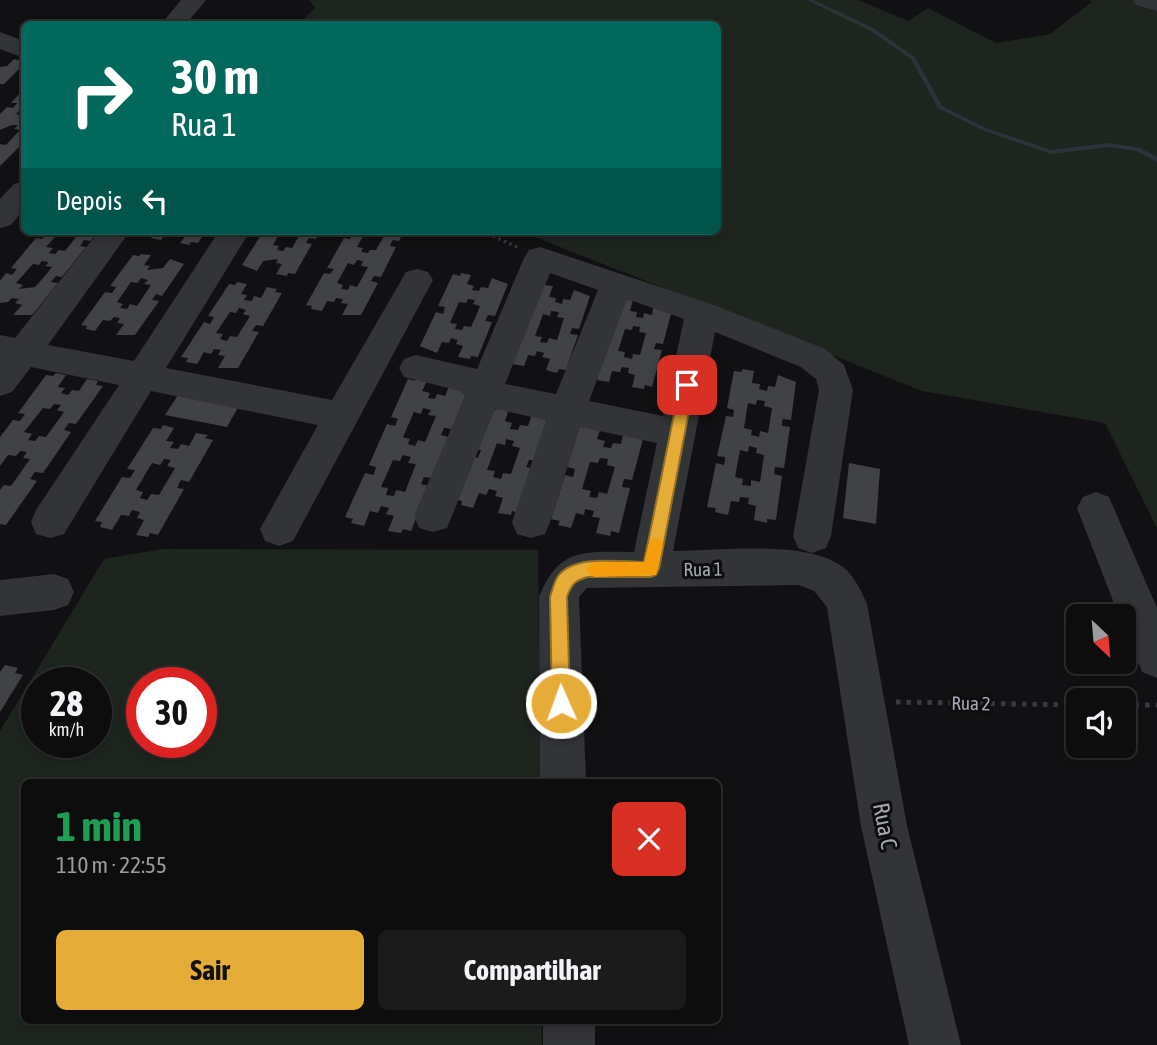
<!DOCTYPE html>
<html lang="pt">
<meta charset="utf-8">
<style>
body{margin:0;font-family:"Asap Condensed",sans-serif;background:#1b1b1c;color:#f1f3f6;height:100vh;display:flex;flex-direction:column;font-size:26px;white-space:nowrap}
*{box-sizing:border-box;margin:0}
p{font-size:23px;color:#9a9c9e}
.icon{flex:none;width:38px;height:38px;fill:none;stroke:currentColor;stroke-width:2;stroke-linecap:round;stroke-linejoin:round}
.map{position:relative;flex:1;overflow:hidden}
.sheet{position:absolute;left:21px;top:779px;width:700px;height:245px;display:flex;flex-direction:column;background:#0d0d0e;border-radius:10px;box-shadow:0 4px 10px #0003,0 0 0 2px #2d2d2e}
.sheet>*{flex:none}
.hud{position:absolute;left:21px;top:21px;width:700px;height:214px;border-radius:10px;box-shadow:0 4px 10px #0003,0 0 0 2px #2d2d2e;background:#00695c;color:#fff;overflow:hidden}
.needle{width:46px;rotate:154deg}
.buttons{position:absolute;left:1066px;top:604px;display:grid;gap:14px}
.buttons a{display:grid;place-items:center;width:70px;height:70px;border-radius:10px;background:#0d0d0e;box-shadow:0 4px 10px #0003,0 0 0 2px #2d2d2e;font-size:35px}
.speed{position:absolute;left:21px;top:667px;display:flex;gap:14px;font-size:35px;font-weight:700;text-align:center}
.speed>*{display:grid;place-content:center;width:91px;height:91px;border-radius:50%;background:#0d0d0e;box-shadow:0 4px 10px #0003,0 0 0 2px #2d2d2e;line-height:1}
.speed small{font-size:18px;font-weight:400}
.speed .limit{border:10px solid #d22;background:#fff;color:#111}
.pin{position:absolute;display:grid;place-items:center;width:60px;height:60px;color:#fff;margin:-30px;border-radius:14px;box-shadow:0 4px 10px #0006}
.me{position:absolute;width:77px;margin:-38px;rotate:358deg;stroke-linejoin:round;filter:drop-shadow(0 0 5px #0008)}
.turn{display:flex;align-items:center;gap:24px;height:147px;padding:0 35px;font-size:32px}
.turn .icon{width:91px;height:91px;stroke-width:2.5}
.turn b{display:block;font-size:49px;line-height:60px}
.then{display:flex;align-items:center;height:66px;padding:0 35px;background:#0003;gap:14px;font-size:26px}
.round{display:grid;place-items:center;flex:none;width:74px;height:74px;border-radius:10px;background:#1b1b1c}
.summary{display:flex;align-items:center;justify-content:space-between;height:119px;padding:0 35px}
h1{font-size:42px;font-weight:700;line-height:52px;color:#1e9e55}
.button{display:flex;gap:14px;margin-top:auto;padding:14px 35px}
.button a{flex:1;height:80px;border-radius:10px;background:#e5ac37;color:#111;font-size:28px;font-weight:700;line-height:80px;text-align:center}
.button a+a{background:#1b1b1c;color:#f1f3f6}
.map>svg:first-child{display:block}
.green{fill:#1e251f;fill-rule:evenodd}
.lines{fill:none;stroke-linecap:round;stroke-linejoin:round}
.stream{fill:#2c343b;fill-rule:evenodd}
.building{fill:#414246;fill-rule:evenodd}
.path-far1{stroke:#393a3f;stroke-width:3.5;stroke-dasharray:2.5 3.5;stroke-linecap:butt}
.path{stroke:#393a3f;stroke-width:5;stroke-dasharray:4.5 6;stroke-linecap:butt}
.minor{fill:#333438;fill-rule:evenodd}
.route{fill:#e5ac37;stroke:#957024;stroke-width:2}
.slow{fill:#f59e0b}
.labels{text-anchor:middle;stroke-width:6;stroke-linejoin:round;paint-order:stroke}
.street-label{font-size:19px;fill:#a4a8b3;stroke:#0d0d0e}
.near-street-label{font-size:23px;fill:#a4a8b3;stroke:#0d0d0e}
</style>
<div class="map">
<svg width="1157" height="1045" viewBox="0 0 1157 1045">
<rect width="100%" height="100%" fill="#111113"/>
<!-- green -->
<path class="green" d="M309 0H858L908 21 928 8 996 43 1050 34 1092 2 1089 0H1157V528L1105 423 922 391 520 231H718V24H299L315 8Z
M163 549 538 550 540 782H24V1020H541L542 1045H0V731L104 559ZM37 682H96V742H37ZM142 682H201V742H142Z"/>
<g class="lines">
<!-- stream -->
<path class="stream" d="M807 0H814L873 28 915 57 942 106 986 128 1051 150 1109 143 1140 148 1157 157V162L1136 151 1109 147 1051 154 982 130 938 108 911 59 869 30Z"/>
</g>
<!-- building -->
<path class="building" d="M14 59 22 61 20 63 24 64 4 84H0V67L7 66Z
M24 89V105L16 114 21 115 18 118 24 119V136L19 141 24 142 0 166V144L6 145 20 130 14 129 18 125H12L0 130V114L7 107 13 108 17 103H11Z
M40 231H60L46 247 53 248 49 253 55 254 59 250 65 251 81 231H99L90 241 84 240 80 246 86 247 62 277 56 276 51 282 58 283 32 315H13L22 305 15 303 19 299 12 298 8 302 0 303V281L6 273 12 275 17 269 11 268 36 238 42 239 47 234ZM42 261 49 262 45 266 52 267 44 277 35 287 19 289 23 285 16 283 33 264 39 265Z
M150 231H167L161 240 151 238 153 235H147Z
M178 231H206L198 243 191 242 189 245 180 243 187 234Z
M270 231H281L273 245 279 246 277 250 283 251 286 247 292 248 302 231H320L316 239 309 238 306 243 312 244 295 274 288 273 287 276 276 274 282 264 276 263 278 259 263 261 257 271 242 265 261 235 267 236Z
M347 231H366L357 247 363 248 361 252 368 253 370 250H376L387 231H404L399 241 393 240 391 243 390 246 396 247 381 277 374 276 371 281 378 283 361 315H342L348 304 341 303 343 299 336 298 334 302 327 301 322 311 311 309 312 306 306 305 324 273 330 274 334 269 327 268 344 238 350 239 353 233ZM357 260 363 261 361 266 368 267 357 287 350 285 348 290 341 289 343 285 337 283 348 263 354 265Z
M141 254 151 255 144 265 150 266 147 270 163 268 170 259 184 264 162 296 156 294 152 300 159 301 135 335H116L124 324 117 323 120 318 114 317 110 321 103 320 95 331 86 329 87 326 81 325 105 292 112 293 116 287 110 286 133 255 139 256ZM141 278 148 280 144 284 151 285 137 306 130 304 127 309 120 308 123 304 117 302 131 282 138 283Z
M461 273 471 275 467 284 474 286 472 290 479 291 481 287 488 288 492 278 508 284 495 316 488 315 485 321 492 322 478 357 471 356 470 359 458 357 463 346 456 344 458 340 451 338 449 343 442 342 437 353 420 346 436 312 443 314 445 307 438 306 453 274 460 276ZM468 299 475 300 473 304 480 306 476 316 471 327 464 326 462 330 455 329 457 324 450 323 459 302 466 303Z
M237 282 247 284 241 294 247 295 244 300 252 301 254 296 261 298 267 287 277 289 275 292 282 293 263 326 256 325 252 331 259 332 238 368H218L225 356 218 355 221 350 214 349 211 354 204 352 197 364 186 362 188 358 181 357 204 322 210 324 214 317 208 316 229 284 235 285ZM239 308 246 310 243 314 250 316 237 337 230 336 227 341 220 339 223 334 216 333 230 312 236 313Z
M542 285 553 286 549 297 556 298 555 302 562 304 563 299 570 300 574 290 590 296 579 329 572 328 570 334 578 335 566 370 559 369 557 373 546 370 550 359 542 357 544 353 537 351 535 356 528 355 524 366 512 364ZM551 311 559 312 557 317 564 318 557 340 549 338 547 343 540 342 542 337 535 336 543 314 550 316Z
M622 299 633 300 630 311 637 312 636 317 643 318 644 313 652 315 654 304 672 310 663 344 656 343 654 349 662 350 652 387 645 385 644 389 632 387 635 375 628 373 629 368 622 367 620 372 612 371 609 382 597 380 598 377 591 376ZM633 326 640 327 639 332 646 333 640 355 633 354 632 359 624 357 625 352 618 351 625 329 632 330Z
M742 369 754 371 752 383 760 384 759 389 767 391 768 386 775 387 778 375 796 382 791 420 783 419 782 422V426L790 427 784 468 775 467 774 474 782 476 776 520 767 519V523L754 520 756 506 748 504 749 498 740 497 739 502 731 501 728 515 715 512 716 508 707 507 716 463 724 465 725 461V457L717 456 726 416 733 417 734 410 727 408 734 371 742 372ZM757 400 765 401 764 406 772 408 768 433 760 431 759 437 751 435 752 430 744 428 748 403 756 405ZM749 446 757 448 756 453 764 455 760 482 751 480V486L742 485 743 479 735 477 740 450 748 452Z
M56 373 66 375 58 387 65 388 61 393 68 395 72 390 79 391 87 379 98 381 96 385 103 386 76 424 69 423 66 427 64 430 71 432 43 473 35 472 30 479 37 481 6 525 0 524V490L4 485 11 486 30 459 23 458 27 452 20 451 16 456 8 455 0 466V437L13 420 20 421 25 414 18 413 46 375 53 376ZM54 404 61 405 57 410 64 412 46 437 39 436 35 441 28 440 32 434 24 432 43 408 50 409Z
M417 377 428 379 422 391 430 393 428 398 435 399 437 394 445 396 450 384 467 391 452 429 444 428 441 435 449 437 432 478 424 477 421 484 429 486 411 531 403 529 401 533 388 531 394 516 386 514 389 508 381 506 378 513 370 511 364 526 351 523 353 519 345 517 365 473 373 475 375 471 376 467 369 465 387 424 395 426 398 419 391 417 408 379 415 381ZM423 408 431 410 428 415 436 416 425 442 418 440 415 446 408 444 410 439 403 437 414 412 421 414ZM403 455 411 457 408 463 416 464 405 492 396 490 394 496 386 495 388 488 381 487 393 460 400 461Z
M180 392 240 404 227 427 165 415Z
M498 407 509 409 505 421 512 423 510 429 518 430 520 425 528 426 532 414 550 421 537 461 529 460 526 467 535 469 520 513 512 511 511 515 498 513 503 498 495 496 497 491 489 489 486 495 479 493 473 508 461 505 462 501 454 499 471 456 478 458 481 450 474 449 489 409 496 410ZM506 439 514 441 512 446 520 448 511 474 503 473 501 479 493 477 495 471 487 470 497 443 505 445Z
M163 425 174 428 166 441 174 442 170 448 178 449 181 444 189 446 196 433 208 435 205 438 213 440 189 482 181 480 177 488 184 489 158 535 150 533 148 537 136 535 144 520 137 518 140 512 132 510 129 516 121 515 112 530 100 527 102 522 95 521 122 477 130 478 135 470 127 469 153 428 161 429ZM164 459 171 460 167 466 175 468 159 495 151 494 147 500 140 498 143 492 136 490 152 463 160 465Z
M580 426 601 427 597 439 605 441 603 447 611 448 613 443 621 444 624 431 643 439 632 480 624 479 622 487 630 488 619 533 611 531 610 536 596 533 600 518 592 517 594 511 585 509 584 515 576 513 571 528 558 525 560 521 551 519 565 475 573 477 575 469 567 467ZM600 458 608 459 607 465 615 467 607 494 599 492 597 498 589 497 591 491 582 489 590 462 598 463Z
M849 463 880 469 876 524 843 518Z
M5 665 18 668 15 673 23 675 0 712V672Z"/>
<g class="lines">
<!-- path-far1 -->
<path class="path-far1" d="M482 231 517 247"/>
<!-- path -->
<path class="path" d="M896 702 1078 705
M1124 705H1157"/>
<!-- minor -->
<path class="minor" d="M181 0H206L186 24H161Z
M1133 0H1157V11L1136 5Z
M0 32 24 41V58L0 49Z
M24 181V209L11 225 0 228V199L14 184Z
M99 231H130L48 345 134 361 219 231H250L166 368 332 400 406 272 417 269 428 272 433 280 293 541 279 546 265 541 260 529 318 425 151 391 64 534 50 538 36 534 31 522 36 510 119 385 31 367 12 392 0 396V335L15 338Z
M540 247 714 305 825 349 844 365 853 390 831 536 826 548 812 553 798 548 793 536 819 390 816 379 801 367 715 332 673 551C718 551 809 539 844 568 855 577 861 591 867 604L907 826 961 1045H909L861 826 827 607 814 591 799 585 587 588 579 597 586 782H540L539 597C559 546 586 552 634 552L657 443 580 427 550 522 545 534 531 538 517 534 512 522 546 420 495 409 447 528 433 532 419 528 414 516 465 396 460 391 404 377 399 368 404 359 416 355 477 369 524 258 529 250ZM550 273 598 290 556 394 505 384ZM627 299 684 319 663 416 589 401Z
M1096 492 1109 497 1157 608V678L1142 672 1124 626V616H1119L1077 508 1083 497Z
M54 574 68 579 74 592 68 605 54 610 0 616V580Z
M543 1020H595V1045H543Z"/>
</g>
<!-- route -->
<path class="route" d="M687 380 694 385 659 569 656 575 650 577H588C575 580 571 585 567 597L570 703 568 709 561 711 555 709 552 703 550 597C552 591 554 582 558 576 575 554 619 562 644 562L680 385Z"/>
<!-- slow -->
<path class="slow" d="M655 538 661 540 663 545 656 575 595 577 590 575 587 570 590 565 595 562H644L650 540Z"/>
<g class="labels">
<!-- street labels -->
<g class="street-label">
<text transform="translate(703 569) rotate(-1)" y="7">Rua 1</text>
<text transform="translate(971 703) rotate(1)" y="7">Rua 2</text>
</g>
<!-- near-street labels -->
<g class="near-street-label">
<text transform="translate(885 826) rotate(79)" y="8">Rua C</text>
</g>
</g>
</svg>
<div class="buttons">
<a><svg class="needle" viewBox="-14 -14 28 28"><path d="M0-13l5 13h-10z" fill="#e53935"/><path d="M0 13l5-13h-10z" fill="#9a9c9e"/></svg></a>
<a><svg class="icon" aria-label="sound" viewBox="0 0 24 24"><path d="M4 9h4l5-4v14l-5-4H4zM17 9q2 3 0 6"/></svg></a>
</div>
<div class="speed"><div>28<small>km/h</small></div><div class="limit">30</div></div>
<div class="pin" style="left:687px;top:385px;background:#d93025"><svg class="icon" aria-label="arrive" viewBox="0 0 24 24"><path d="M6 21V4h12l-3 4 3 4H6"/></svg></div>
<svg class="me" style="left:561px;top:703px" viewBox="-20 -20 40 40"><circle r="17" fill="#e5ac37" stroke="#fff" stroke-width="3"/><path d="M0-11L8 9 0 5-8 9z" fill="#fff"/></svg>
<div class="hud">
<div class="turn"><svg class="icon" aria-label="right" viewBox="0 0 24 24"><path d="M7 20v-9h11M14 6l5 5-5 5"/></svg><div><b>30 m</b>Rua 1</div></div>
<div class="then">Depois<svg class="icon" aria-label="left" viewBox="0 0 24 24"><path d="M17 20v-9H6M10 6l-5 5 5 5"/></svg></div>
</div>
<section class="sheet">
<div class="summary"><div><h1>1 min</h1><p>110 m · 22:55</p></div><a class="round" style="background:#d93025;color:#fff"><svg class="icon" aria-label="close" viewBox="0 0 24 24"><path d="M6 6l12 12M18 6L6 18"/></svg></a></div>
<div class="button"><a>Sair</a><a>Compartilhar</a></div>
</section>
</div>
